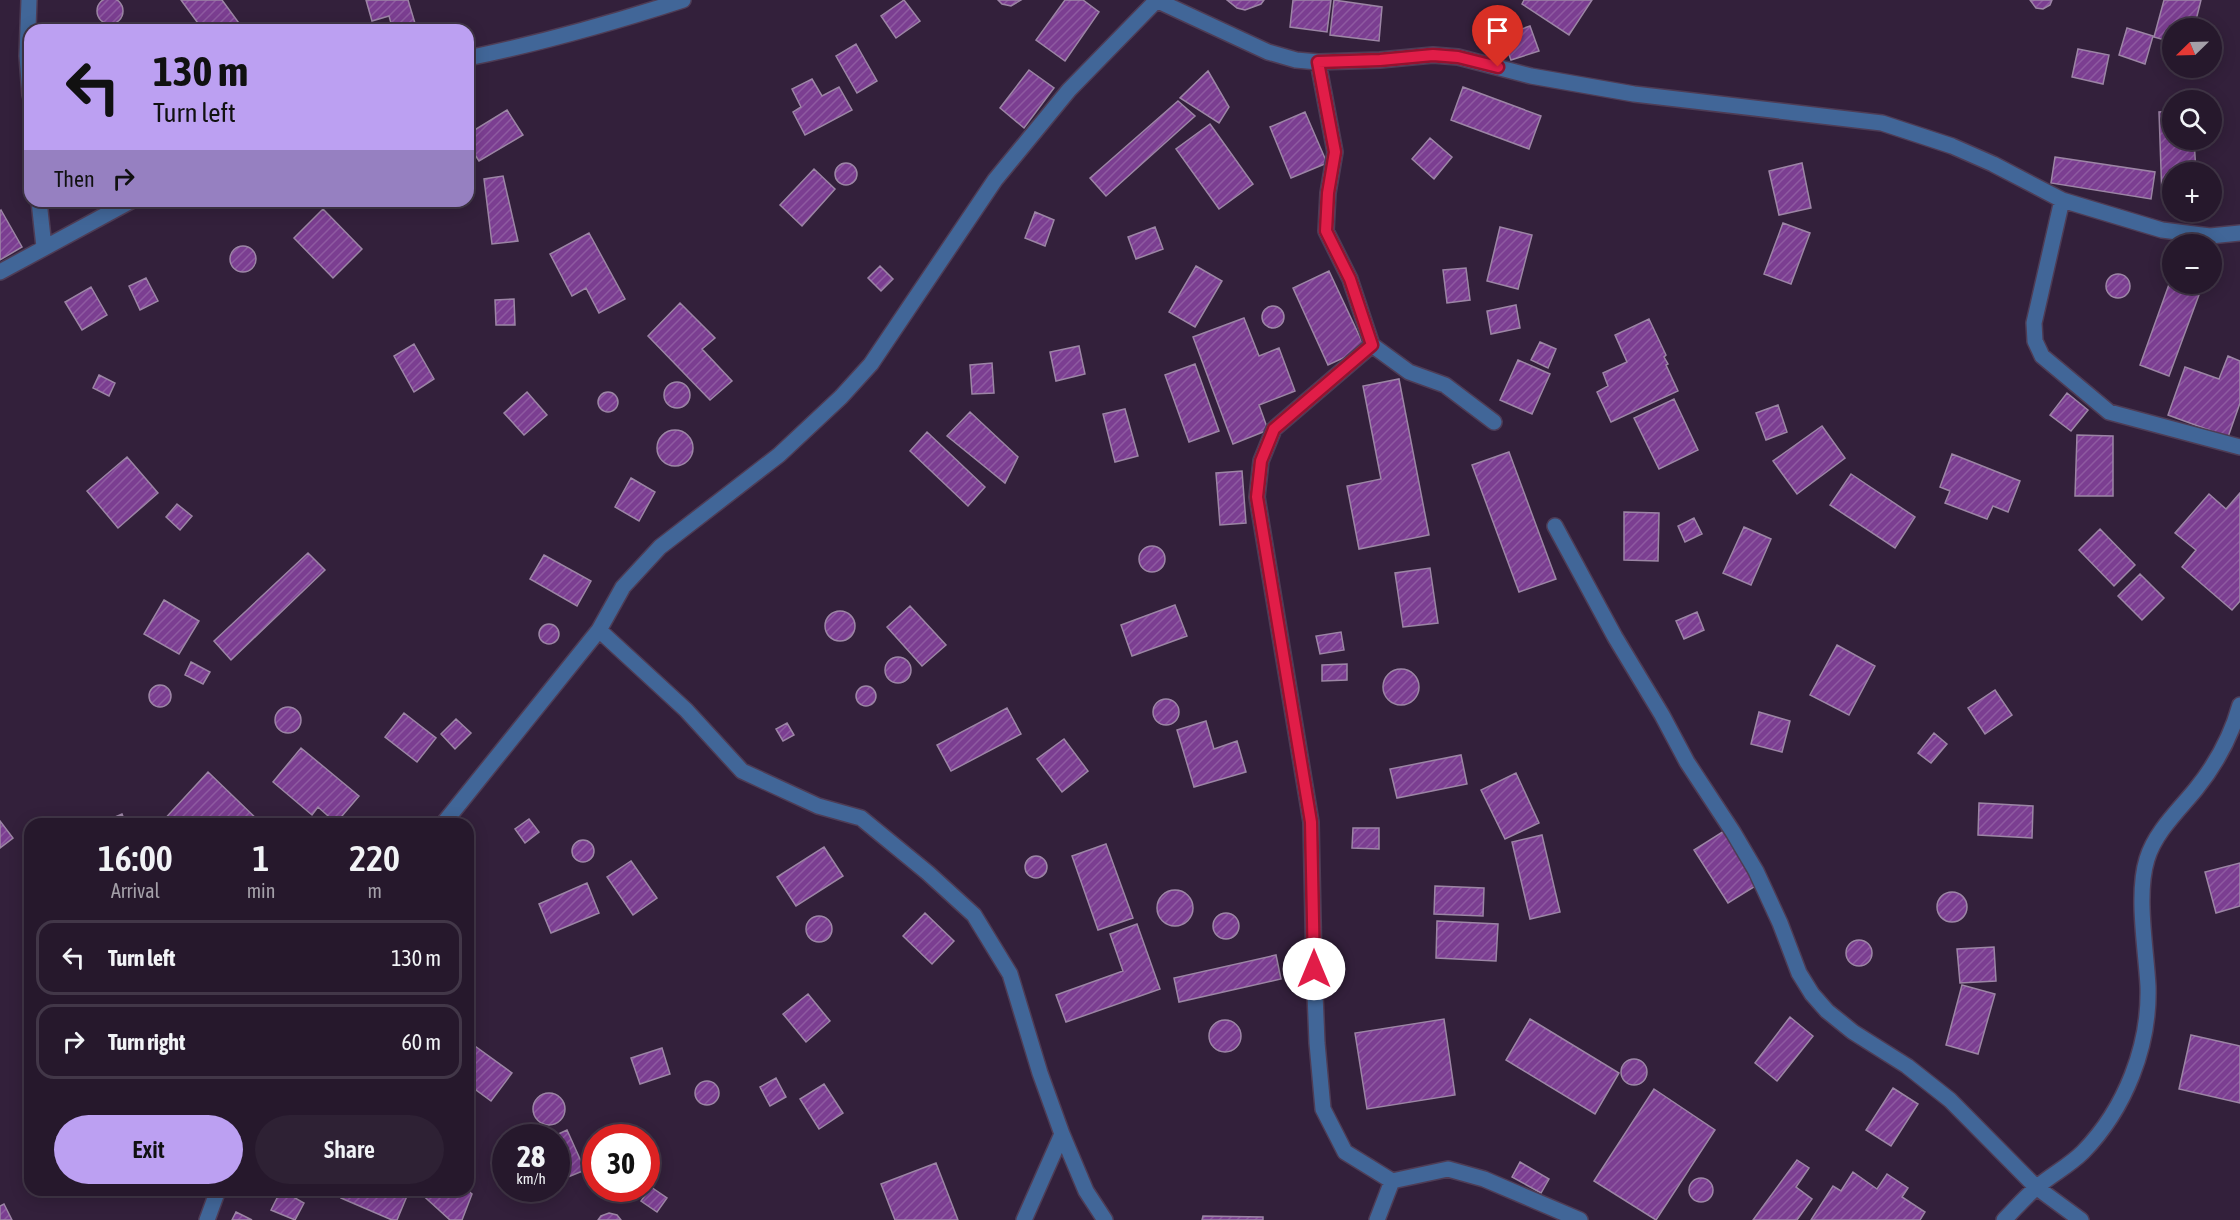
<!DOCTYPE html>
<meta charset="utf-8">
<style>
body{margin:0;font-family:"Asap Condensed",sans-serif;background:#2e2134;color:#f1f3f6;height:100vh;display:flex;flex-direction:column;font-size:22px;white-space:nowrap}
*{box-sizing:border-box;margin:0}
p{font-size:20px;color:#a4a0a9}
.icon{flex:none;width:33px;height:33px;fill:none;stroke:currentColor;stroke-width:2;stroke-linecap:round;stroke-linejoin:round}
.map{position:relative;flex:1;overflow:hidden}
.drawer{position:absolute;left:24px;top:818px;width:450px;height:378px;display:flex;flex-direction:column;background:#26182c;border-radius:18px;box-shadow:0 3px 15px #0003,0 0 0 2px #423748}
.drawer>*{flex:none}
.guide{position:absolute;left:24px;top:24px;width:450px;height:183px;border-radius:18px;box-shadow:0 3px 15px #0003,0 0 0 2px #423748;background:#bca0f2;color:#111;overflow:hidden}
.needle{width:39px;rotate:247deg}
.tools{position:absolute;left:2162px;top:18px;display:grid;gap:12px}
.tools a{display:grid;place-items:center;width:60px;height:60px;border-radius:50%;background:#26182c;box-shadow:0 3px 15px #0003,0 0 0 2px #423748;font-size:30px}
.speed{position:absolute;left:492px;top:1124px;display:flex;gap:12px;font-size:30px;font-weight:700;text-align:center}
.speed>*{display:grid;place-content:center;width:78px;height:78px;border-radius:50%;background:#26182c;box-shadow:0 3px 15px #0003,0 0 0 2px #423748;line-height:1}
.speed small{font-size:15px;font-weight:400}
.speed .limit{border:9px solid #d22;background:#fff;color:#111}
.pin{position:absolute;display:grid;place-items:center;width:51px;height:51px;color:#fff;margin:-62px -26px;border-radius:50% 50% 50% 0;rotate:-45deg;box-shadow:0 0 6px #0007}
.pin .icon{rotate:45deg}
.me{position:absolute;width:66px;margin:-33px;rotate:0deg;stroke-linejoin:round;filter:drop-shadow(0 0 4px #0008)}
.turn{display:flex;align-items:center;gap:21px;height:126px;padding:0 30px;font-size:27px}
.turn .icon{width:78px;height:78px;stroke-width:2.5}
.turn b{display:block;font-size:42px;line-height:51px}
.then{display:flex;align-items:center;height:57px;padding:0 30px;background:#0003;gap:12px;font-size:22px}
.eta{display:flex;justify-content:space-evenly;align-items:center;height:102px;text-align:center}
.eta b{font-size:36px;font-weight:600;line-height:42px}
.cta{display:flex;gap:12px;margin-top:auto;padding:12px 30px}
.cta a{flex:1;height:69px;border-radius:36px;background:#bca0f2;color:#111;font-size:24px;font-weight:600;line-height:69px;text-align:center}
.cta a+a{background:#2e2134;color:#f1f3f6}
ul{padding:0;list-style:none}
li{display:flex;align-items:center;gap:18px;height:75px;margin:0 12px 9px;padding:0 18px;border:3px solid #423748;border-radius:18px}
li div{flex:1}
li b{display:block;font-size:22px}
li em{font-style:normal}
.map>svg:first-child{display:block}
.building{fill:url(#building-hatch);stroke:#9c85a5;stroke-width:1.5}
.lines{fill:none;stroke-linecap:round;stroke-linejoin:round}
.minor-casing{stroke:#4e3c55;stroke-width:18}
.minor{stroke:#416698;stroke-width:15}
.route-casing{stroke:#92132f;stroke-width:15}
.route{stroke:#e11d48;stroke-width:10}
</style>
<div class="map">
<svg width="2240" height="1220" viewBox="0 0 2240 1220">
<defs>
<pattern id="building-hatch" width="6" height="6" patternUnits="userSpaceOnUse" patternTransform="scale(1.5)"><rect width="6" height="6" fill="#7b3e91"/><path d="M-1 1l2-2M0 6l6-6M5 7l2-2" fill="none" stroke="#8e5aa1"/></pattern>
</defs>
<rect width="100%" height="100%" fill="#33203b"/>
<!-- building -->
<path class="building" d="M97 11a13 13 0 1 1 26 0a13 13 0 1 1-26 0Z
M181 0H222L244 30H203Z
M366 0H408L417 30H393L389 16 372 21Z
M904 0 920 21 896 38 881 16Z
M998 0H1021L1011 6 1002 4Z
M1065 0H1083L1099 12 1065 61 1036 40Z
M1227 0H1264L1261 4 1245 10 1237 8Z
M1293 0H1331L1327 32 1290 27Z
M1334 0 1382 7 1379 41 1330 35Z
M1524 0H1592L1569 35 1522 4Z
M2030 0H2052L2050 5 2043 9 2036 8Z
M2164 0H2201L2194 28H2172V42L2154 37Z
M1530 26 1539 51 1511 60 1502 36Z
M2127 28 2153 36 2145 64 2119 55Z
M856 44 877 81 857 93 836 56Z
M2078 49 2109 55 2103 84 2072 77Z
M1029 70 1054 88 1024 128 1000 108Z
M1208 71 1229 107 1219 123 1180 98Z
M812 79 822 96 839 87 852 110 805 135 793 112 801 107 792 89Z
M1463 87 1541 116 1529 149 1451 120Z
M1178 101 1195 116 1106 196 1090 178Z
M507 110 523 135 479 161 468 144V134Z
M2172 111V140H2194L2196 172H2172V198H2162L2159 112Z
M1305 112 1327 163 1291 178 1270 127Z
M1210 124 1253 184 1219 209 1176 149Z
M1430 138 1452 157 1434 179 1412 159Z
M2055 157 2155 172 2151 199 2051 183Z
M1802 163 1811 208 1779 215 1769 171Z
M835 174a11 11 0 1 1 22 0a11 11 0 1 1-22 0Z
M814 169 835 189 802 226 780 205Z
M503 176 518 241 492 244 484 179Z
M323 209 362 249 333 278 294 238Z
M1 210 22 247 0 260V211Z
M1035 212 1054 220 1045 246 1025 238Z
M1783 223 1810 233 1791 284 1764 274Z
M1155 227 1163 249 1136 259 1128 237Z
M1500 227 1532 235 1518 289 1487 281Z
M589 233 625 299 599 313 586 288 572 296 550 254Z
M230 259a13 13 0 1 1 26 0a13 13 0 1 1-26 0Z
M880 266 893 279 881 291 868 278Z
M1196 266 1222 281 1195 327 1169 312Z
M1466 268 1470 300 1447 303 1443 270Z
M1329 271 1365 348 1328 365 1293 288Z
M2106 286a12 12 0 1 1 24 0a12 12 0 1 1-24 0Z
M2172 276V284H2203L2169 376 2140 365Z
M146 278 158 301 140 310 129 286Z
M91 287 107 315 82 330 65 302Z
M514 299 515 325H496L495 300Z
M680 303 715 338 702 349 732 381 710 400 648 336Z
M1516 305 1520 328 1491 334 1487 311Z
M1262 317a11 11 0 1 1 22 0a11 11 0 1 1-22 0Z
M1244 318 1259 356 1279 348 1295 391 1259 405 1268 430 1233 444 1193 337Z
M1649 319 1666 355 1664 357 1668 364 1666 365 1678 391 1611 422 1597 392 1608 386 1603 373 1627 362 1615 335Z
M1540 342 1556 349 1548 368 1531 360Z
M414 344 434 379 414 392 394 356Z
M1079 346 1085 374 1056 381 1050 352Z
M2228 356 2240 361V403L2228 437 2168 415 2185 367 2219 379Z
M1518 360 1550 374 1532 414 1500 400Z
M992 363 994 393 972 394 970 365Z
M1195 364 1219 431 1189 442 1165 375Z
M99 375 115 383 109 396 93 388Z
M1399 379 1429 535 1359 549 1347 486 1381 479 1363 386Z
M664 395a13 13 0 1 1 26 0a13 13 0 1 1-26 0Z
M527 392 547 415 524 435 504 413Z
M598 402a10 10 0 1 1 20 0a10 10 0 1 1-20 0Z
M2067 393 2088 410 2071 431 2050 415Z
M1674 399 1698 450 1659 469 1634 418Z
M1778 405 1787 432 1766 440 1756 413Z
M1125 409 1138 456 1115 462 1103 414Z
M970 412 1018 457 1005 483 947 436Z
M1822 426 1845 458 1797 494 1773 461Z
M657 448a18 18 0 1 1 36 0a18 18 0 1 1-36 0Z
M927 432 985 487 968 506 910 451Z
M2077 435 2113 436V496H2075Z
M1509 452 1556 579 1519 592 1472 465Z
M1952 454 2020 481 2008 512 1993 506 1987 519 1945 503 1950 491 1940 487Z
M127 457 158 493 118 528 87 491Z
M1242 471 1246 523 1220 525 1216 473Z
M1851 474 1915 517 1895 548 1830 505Z
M631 478 655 492 639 521 615 507Z
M2240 493V601L2232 610 2182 567 2196 550 2175 533 2209 494 2226 509Z
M177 504 192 516 180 530 166 517Z
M1624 512 1659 513 1658 561 1624 560Z
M1694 518 1702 534 1685 542 1678 526Z
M1744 527 1771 539 1751 585 1723 573Z
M2100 529 2135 565 2114 586 2079 550Z
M1139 559a13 13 0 1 1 26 0a13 13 0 1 1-26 0Z
M308 553 325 570 231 660 214 641Z
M544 555 591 581 577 606 530 579Z
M1430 568 1438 623 1403 627 1395 573Z
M2140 574 2164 598 2142 620 2118 596Z
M164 600 199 621 179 654 144 634Z
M1175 605 1187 636 1132 656 1121 625Z
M910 606 946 645 922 666 887 627Z
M825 626a15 15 0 1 1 30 0a15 15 0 1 1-30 0Z
M1697 612 1704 630 1684 639 1676 621Z
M539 634a10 10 0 1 1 20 0a10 10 0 1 1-20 0Z
M1341 632 1344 650 1320 654 1316 636Z
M1837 645 1875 666 1849 715 1810 695Z
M885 670a13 13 0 1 1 26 0a13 13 0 1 1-26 0Z
M191 662 210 672 203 684 185 675Z
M1347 664V680L1322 681V665Z
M1383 687a18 18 0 1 1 36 0a18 18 0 1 1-36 0Z
M149 696a11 11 0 1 1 22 0a11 11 0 1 1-22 0Z
M856 696a10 10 0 1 1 20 0a10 10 0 1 1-20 0Z
M1995 690 2012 715 1985 734 1968 708Z
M1153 712a13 13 0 1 1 26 0a13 13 0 1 1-26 0Z
M275 720a13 13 0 1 1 26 0a13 13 0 1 1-26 0Z
M1007 708 1021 734 951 771 937 745Z
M1759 712 1790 721 1782 752 1751 744Z
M404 713 436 738 417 762 385 737Z
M456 719 471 733 455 749 441 734Z
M1206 721 1214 749 1237 741 1246 772 1194 787 1177 730Z
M787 723 794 735 783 741 776 729Z
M1934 733 1947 744 1931 763 1918 753Z
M1064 739 1088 771 1062 792 1037 759Z
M301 748 359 796 336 823 318 807 312 815 273 782Z
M1461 755 1467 784 1397 798 1390 769Z
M208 772 262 824 161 823Z
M1516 773 1539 823 1505 839 1481 790Z
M1979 803 2033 806 2032 838 1978 835Z
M122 814 126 824H101V823Z
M529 819 539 832 525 843 515 829Z
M0 821 13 838 0 848Z
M1353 828H1379V849L1352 848Z
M1724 831 1757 885 1728 903 1694 850Z
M1542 835 1560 912 1530 919 1512 842Z
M572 851a11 11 0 1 1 22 0a11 11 0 1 1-22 0Z
M1106 844 1133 918 1098 930 1072 856Z
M824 847 843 876 796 906 777 877Z
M1025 867a11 11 0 1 1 22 0a11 11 0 1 1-22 0Z
M631 861 657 898 633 915 607 877Z
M2240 863V906L2216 913 2205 872Z
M587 883 599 913 551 933 539 904Z
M1435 886 1484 888 1483 916 1434 914Z
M1157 908a18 18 0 1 1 36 0a18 18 0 1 1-36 0Z
M1937 907a15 15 0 1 1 30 0a15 15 0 1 1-30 0Z
M925 913 954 941 932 964 903 936Z
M1213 926a13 13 0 1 1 26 0a13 13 0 1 1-26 0Z
M806 929a13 13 0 1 1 26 0a13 13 0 1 1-26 0Z
M1437 921 1498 924 1496 961 1436 958Z
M1137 924 1160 989 1066 1022 1056 995 1123 971 1110 934Z
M1846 953a13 13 0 1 1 26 0a13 13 0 1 1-26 0Z
M1994 947 1996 981 1960 983 1957 949Z
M1276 955 1281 979 1179 1002 1174 978Z
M1962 985 1995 994 1978 1054 1946 1045Z
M808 994 830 1021 806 1042 783 1014Z
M1790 1017 1813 1036 1777 1081 1755 1063Z
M1444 1019 1455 1095 1367 1109 1355 1033Z
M1530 1019 1619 1073 1595 1114 1506 1060Z
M1209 1036a16 16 0 1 1 32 0a16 16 0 1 1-32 0Z
M2191 1035 2240 1046V1103L2179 1089Z
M468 1041 512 1073 491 1101 468 1084Z
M662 1048 670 1074 640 1084 631 1058Z
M1621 1072a13 13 0 1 1 26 0a13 13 0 1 1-26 0Z
M776 1078 786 1097 770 1106 760 1087Z
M695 1093a12 12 0 1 1 24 0a12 12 0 1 1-24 0Z
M824 1084 843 1113 819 1129 800 1099Z
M1893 1088 1918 1104 1891 1146 1866 1130Z
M1654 1089 1715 1130 1656 1220 1594 1181Z
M533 1109a16 16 0 1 1 32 0a16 16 0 1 1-32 0Z
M567 1130 585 1170 556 1182V1137H552Z
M505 1151 506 1175 503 1177 491 1163Z
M1797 1160 1809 1168 1796 1187 1812 1199 1797 1220H1753Z
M1520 1162 1549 1179 1541 1193 1512 1177Z
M936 1163 958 1220H895L881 1184Z
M1853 1172 1877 1189 1887 1174 1908 1188 1902 1197 1925 1212 1920 1220H1811L1833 1186 1841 1191Z
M1689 1190a12 12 0 1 1 24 0a12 12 0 1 1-24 0Z
M651 1187 667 1198 657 1212 641 1201Z
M281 1190 304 1203 295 1220 271 1210Z
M344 1190H390L407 1196 397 1220H392L341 1198Z
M417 1190H467L472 1194 462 1220H450Z
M4 1204 12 1220H0V1206Z
M236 1212 252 1220H232Z
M609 1213 617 1215 621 1220H598L601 1216Z
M1203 1216 1263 1217V1220H1202Z"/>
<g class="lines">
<defs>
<path id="minor" d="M29 0 27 56 30 95
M1156 0 1268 52 1296 60 1318 62 1380 60 1433 55 1458 57 1531 76 1634 94 1882 123 1952 146 1993 164 2062 200 2162 230 2210 236 2240 233
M468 58C541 43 612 23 683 0
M1318 62 1335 152 1328 193 1326 231 1350 279 1372 345 1274 429 1261 461 1257 497 1311 822 1314 969 1317 1043 1323 1109 1345 1152 1392 1181 1377 1220
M2062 200 2034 323 2035 341 2042 356 2109 412 2240 447
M39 201 44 247
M0 272 131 201
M1372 345 1409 372 1445 385 1494 422
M1555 526 1615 637 1662 715 1687 762 1733 832 1756 871 1780 923 1799 973 1812 994 1827 1011 1853 1032 1907 1066 1950 1100 2036 1187 2081 1220
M599 630 686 710 742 771 818 806 861 818 928 873 974 915 1010 974 1040 1073 1062 1134 1086 1191 1105 1220
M443 824 599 630 623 587 660 547 779 455 841 397 871 364 995 180 1069 90 1157 0
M1392 1181 1448 1169 1484 1179 1580 1220
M207 1220 218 1190
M1024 1220 1062 1134
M2004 1220C2015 1209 2025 1197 2036 1188 2051 1175 2069 1166 2083 1152 2125 1109 2150 1046 2148 986 2146 949 2136 894 2147 859 2155 832 2179 810 2196 789 2217 763 2231 737 2240 705"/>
</defs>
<!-- minor casing -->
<use href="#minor" class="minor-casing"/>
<!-- minor -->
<use href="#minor" class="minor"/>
</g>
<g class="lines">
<defs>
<path id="route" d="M1314 969 1311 822 1257 497 1261 461 1274 429 1372 345 1350 279 1326 231 1328 193 1335 152 1318 62 1380 60 1433 55 1458 57 1498 67"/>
</defs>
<!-- route casing -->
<use href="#route" class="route-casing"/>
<!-- route -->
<use href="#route" class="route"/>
</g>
</svg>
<div class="tools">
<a><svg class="needle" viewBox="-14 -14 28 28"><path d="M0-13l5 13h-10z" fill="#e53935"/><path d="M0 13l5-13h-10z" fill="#a4a0a9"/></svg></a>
<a><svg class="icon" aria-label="search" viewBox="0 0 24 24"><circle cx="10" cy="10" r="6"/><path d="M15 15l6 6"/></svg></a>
<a>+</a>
<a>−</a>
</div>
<div class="speed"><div>28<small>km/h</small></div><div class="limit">30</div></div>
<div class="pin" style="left:1498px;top:67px;background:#d93025"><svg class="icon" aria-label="arrive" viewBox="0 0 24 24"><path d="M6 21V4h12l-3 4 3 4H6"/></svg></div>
<svg class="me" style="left:1314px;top:969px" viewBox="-20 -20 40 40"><circle r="19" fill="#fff"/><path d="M0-13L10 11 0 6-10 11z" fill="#e11d48"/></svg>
<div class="guide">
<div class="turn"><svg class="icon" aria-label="left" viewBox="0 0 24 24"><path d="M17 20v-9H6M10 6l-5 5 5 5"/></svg><div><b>130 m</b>Turn left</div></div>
<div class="then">Then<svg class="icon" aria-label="right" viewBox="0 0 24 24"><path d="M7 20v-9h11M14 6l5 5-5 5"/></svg></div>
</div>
<section class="drawer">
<div class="eta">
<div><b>16:00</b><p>Arrival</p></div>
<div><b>1</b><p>min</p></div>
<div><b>220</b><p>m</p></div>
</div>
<ul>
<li><svg class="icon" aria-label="left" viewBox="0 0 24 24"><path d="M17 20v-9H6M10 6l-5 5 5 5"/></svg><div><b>Turn left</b></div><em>130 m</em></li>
<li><svg class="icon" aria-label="right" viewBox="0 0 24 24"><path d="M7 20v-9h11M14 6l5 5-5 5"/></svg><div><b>Turn right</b></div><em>60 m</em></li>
</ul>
<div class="cta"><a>Exit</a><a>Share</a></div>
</section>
</div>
